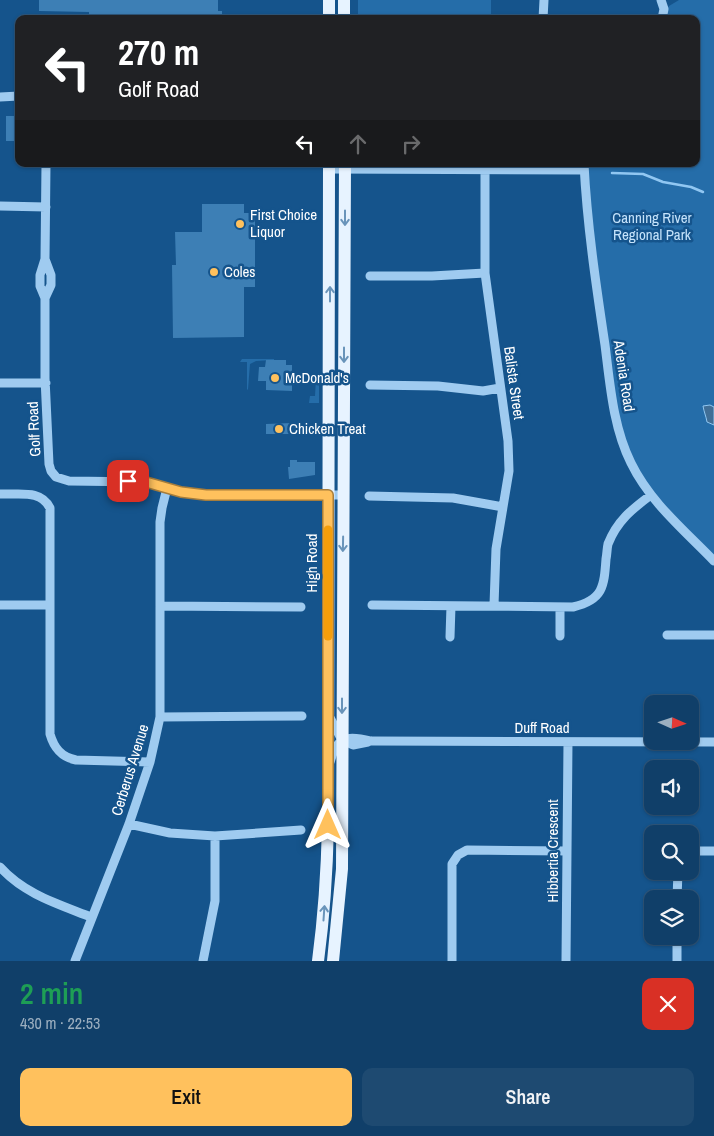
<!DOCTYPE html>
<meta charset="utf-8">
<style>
body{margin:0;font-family:"Archivo Narrow",sans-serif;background:#1e4a71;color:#f1f3f6;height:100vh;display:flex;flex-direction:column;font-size:19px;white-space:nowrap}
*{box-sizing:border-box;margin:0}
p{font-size:16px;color:#9cafc0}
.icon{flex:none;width:28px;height:28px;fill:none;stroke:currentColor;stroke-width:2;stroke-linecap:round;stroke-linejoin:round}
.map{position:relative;height:961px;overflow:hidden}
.side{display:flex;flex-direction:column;background:#103f69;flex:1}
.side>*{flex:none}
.banner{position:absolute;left:15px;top:15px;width:685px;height:152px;border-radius:10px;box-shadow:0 1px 4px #0004,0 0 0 1px #30587d;background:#202124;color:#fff;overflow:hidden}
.needle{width:32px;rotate:93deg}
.controls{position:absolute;left:644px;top:695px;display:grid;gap:10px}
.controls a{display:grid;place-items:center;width:55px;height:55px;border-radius:10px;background:#103f69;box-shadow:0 1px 4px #0004,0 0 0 1px #30587d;font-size:25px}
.pin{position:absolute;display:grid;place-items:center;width:42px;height:42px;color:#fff;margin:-21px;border-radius:10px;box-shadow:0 2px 8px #0006}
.me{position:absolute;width:55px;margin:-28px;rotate:0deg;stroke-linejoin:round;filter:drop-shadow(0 0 4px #0008)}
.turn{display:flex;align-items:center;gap:18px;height:105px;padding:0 20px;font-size:22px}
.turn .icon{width:65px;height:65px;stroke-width:2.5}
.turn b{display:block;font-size:35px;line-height:42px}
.lanes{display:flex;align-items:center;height:48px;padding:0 20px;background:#0003;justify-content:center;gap:25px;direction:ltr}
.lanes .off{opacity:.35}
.round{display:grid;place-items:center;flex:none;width:52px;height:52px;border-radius:10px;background:#1e4a71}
.summary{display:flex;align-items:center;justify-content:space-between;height:85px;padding:0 20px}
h1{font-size:30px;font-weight:600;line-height:38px;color:#1e9e55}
.button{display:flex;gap:10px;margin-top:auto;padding:10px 20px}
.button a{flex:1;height:58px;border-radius:10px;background:#ffc15d;color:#111;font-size:20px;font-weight:600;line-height:58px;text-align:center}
.button a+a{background:#1e4a71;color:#f1f3f6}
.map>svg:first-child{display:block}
.green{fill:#256da9}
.water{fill:#406e96;stroke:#91c7f2}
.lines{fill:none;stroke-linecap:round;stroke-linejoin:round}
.stream{stroke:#91c7f2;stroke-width:2.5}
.building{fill:#3d7fb5}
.minor{stroke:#9fcbf0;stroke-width:9}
.major{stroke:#e7f3ff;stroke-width:12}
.oneway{stroke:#6994ba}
.route-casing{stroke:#a67d3c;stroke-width:12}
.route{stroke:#ffc15d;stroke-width:9}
.slow{stroke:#f59e0b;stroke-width:9}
.poi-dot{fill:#ffc15d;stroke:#15548c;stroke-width:2}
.labels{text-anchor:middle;stroke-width:5;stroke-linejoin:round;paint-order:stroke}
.poi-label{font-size:15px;fill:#fff;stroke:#15548c;text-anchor:start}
.park-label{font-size:15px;fill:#c5e3fb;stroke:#15548c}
.street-label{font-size:15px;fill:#fff;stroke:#15548c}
</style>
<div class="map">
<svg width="714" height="961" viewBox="0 0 714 961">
<rect width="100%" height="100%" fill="#15548c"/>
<!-- green -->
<path class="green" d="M358 0H491V19H358Z
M679 0H714V560L659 505 633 468 617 424 585 164H696V19H661L669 6Z
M242 359H274V360L256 361 250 364 248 389 247 390V362H240Z
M319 377V403H309L310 396H315L316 378Z"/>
<!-- water -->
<path class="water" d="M710 405 714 407V425L707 422C706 416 704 412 703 406Z"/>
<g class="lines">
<!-- stream -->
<path class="stream" d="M612 173 643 174 663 182 691 187 703 192"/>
</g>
<!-- building -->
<path class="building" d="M39 0H218V11H222V19H89V12L39 11Z
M6 116H16V120H19V141H6Z
M202 204H244V213H255V287H244V337L173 338 172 265H176L175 232H202Z
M266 360H286V365H292V391L266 390V381H258L259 367H265Z
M292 423V434H266V424Z
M290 460H297V462H315V475L289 479 288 467H290Z"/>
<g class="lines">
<!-- minor -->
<path class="minor" d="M661 0 664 9 662 19
M543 19 544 0
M0 97 19 96
M485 164V273L508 441 509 471 496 549 494 605
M584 164C587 224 596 285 605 345 610 384 613 427 631 463 650 502 684 530 714 561
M329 169 584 170
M0 206 46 207
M45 259 51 275V285L45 298V378L49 464 51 471 56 477 69 481 146 482 181 492 206 495H343
M370 276H432L485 273
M45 298 40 286V275L45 259 46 164
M0 383H46
M370 385 438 386 483 391 500 388
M0 494C19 495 41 489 50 508V734C54 748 61 757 76 760L150 762
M369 496 453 498 503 507
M0 605H49
M372 605 573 607C603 600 604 587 606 559 607 554 607 548 608 544 617 521 632 509 651 495
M160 606 301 607
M667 635H714
M560 636V607
M450 637 451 606
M329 716 342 740 353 745 368 742
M160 717 302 716
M330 762C337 736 347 735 371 741L714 742
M129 824 170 833 215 836 301 830
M690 854 697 851H714
M0 867C24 894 58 904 91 917
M677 899 678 871
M75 961 129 824 150 762 160 717V522L162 508 167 488
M203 961 215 901V836
M452 961V864L458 855 467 850 567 851
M566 961 568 742
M677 961V936"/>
<!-- major -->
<path class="major" d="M344 0V19
M329 19V0
M318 961C324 916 327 871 328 825L329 164
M333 961 342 869 345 164"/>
</g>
<!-- one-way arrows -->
<defs><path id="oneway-shaft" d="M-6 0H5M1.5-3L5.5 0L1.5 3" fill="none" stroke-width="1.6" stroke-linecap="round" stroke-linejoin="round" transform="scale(1.25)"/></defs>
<g class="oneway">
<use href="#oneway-shaft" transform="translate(345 218) rotate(90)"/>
<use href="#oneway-shaft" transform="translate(330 294) rotate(-90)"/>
<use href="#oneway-shaft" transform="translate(344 355) rotate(90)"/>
<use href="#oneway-shaft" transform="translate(343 544) rotate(91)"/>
<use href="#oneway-shaft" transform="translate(342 706) rotate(90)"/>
<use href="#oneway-shaft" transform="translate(324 913) rotate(-86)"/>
</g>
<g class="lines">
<defs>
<path id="route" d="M128 481 146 482 181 492 206 495H328V825"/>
</defs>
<!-- route casing -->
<use href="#route" class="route-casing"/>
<!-- route -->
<use href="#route" class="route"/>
<!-- slow -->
<path class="slow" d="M328 636V530"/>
</g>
<!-- markers -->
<g class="poi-dot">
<circle cx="240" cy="224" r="5"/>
<circle cx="214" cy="272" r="5"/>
<circle cx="275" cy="378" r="5"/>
<circle cx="279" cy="429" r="5"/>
</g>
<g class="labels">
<!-- poi labels -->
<g class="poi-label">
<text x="250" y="220">First Choice<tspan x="250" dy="17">Liquor</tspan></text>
<text x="224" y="277">Coles</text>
<text x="285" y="383">McDonald's</text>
<text x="289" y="434">Chicken Treat</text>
</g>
<!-- park labels -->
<g class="park-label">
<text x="652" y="223">Canning River<tspan x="652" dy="17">Regional Park</tspan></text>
</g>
<!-- street labels -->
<g class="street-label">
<text transform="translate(624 376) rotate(81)" y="5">Adenia Road</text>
<text transform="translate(514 383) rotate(82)" y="5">Balista Street</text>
<text transform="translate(34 429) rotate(-93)" y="5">Golf Road</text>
<text transform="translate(312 563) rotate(-90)" y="5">High Road</text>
<text x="542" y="733">Duff Road</text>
<text transform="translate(130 770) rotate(-73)" y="5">Cerberus Avenue</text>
<text transform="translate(553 851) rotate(-90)" y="5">Hibbertia Crescent</text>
</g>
</g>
</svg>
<div class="controls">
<a><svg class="needle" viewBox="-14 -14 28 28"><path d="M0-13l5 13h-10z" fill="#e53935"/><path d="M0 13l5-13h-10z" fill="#9cafc0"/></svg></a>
<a><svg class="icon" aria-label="sound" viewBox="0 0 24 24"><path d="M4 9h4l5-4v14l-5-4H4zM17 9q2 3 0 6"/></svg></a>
<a><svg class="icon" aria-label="search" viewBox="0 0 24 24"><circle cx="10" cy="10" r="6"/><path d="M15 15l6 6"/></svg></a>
<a><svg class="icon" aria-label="layers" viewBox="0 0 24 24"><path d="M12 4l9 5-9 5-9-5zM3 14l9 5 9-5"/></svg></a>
</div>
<div class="pin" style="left:128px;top:481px;background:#d93025"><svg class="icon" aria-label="arrive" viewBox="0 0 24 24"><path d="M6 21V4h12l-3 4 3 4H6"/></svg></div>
<svg class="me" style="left:328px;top:825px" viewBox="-20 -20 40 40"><path d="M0-17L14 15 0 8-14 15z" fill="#ffc15d" stroke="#fff" stroke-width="4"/></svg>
<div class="banner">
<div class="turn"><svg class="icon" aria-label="left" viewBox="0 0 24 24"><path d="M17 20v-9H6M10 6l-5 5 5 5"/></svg><div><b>270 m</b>Golf Road</div></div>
<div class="lanes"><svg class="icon" aria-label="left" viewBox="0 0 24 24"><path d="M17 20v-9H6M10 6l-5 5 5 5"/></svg><svg class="icon off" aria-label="ahead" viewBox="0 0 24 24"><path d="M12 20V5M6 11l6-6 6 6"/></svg><svg class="icon off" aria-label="right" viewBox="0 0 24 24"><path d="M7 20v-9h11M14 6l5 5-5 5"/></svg></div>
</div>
</div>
<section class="side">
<div class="summary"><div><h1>2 min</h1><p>430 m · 22:53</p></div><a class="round" style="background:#d93025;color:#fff"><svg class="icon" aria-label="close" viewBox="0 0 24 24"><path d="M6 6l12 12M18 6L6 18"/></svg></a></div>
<div class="button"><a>Exit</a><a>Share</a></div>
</section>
